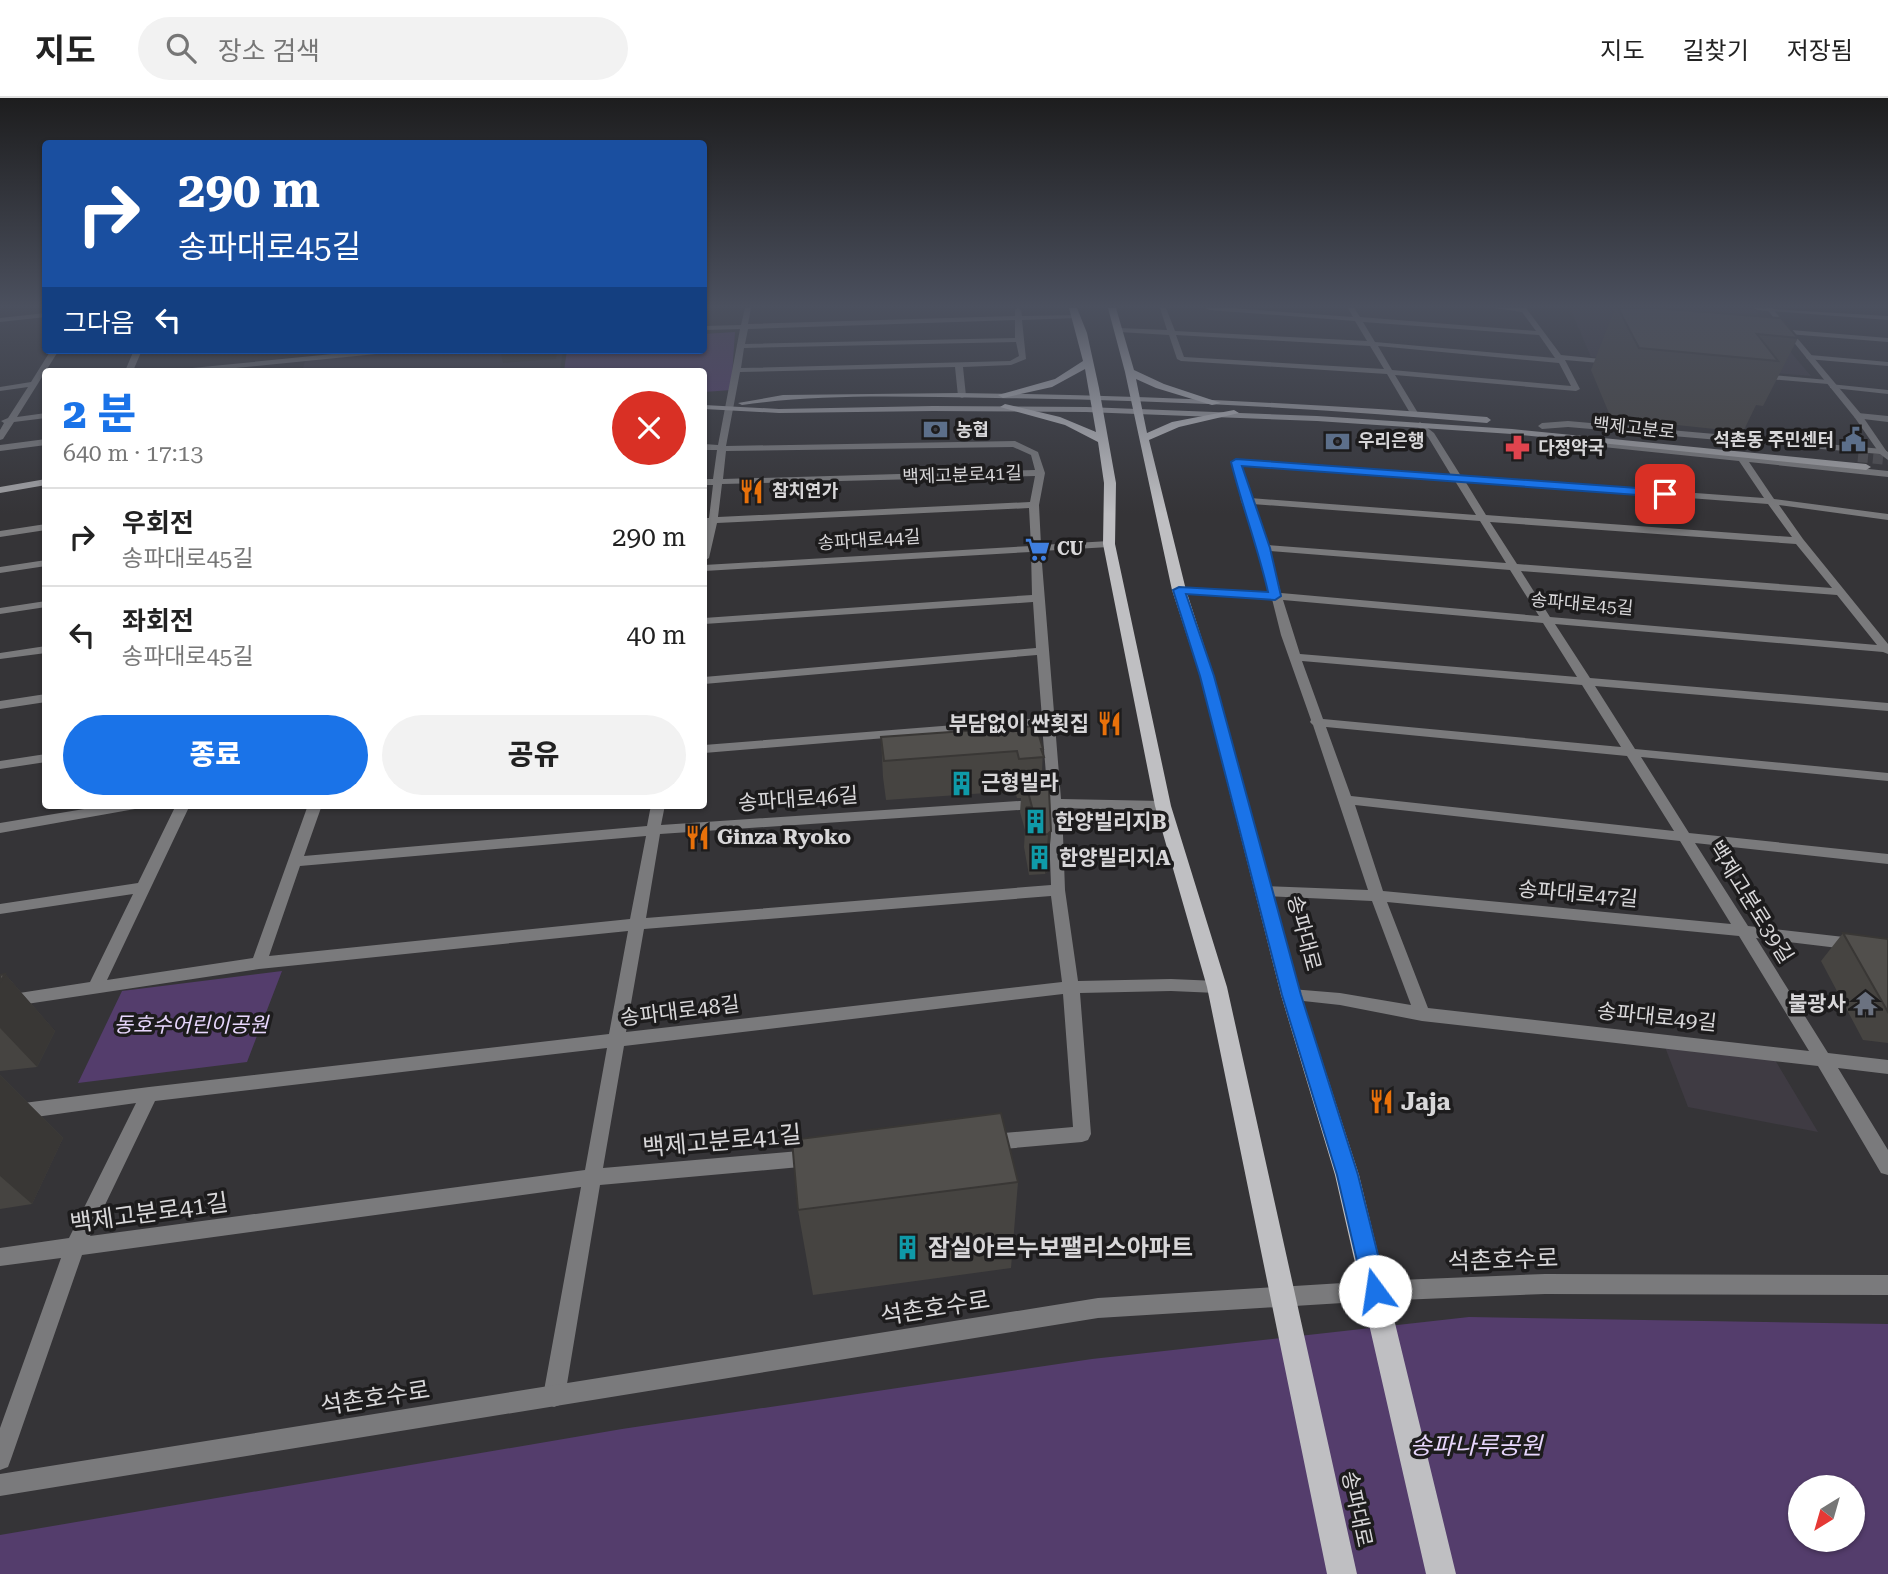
<!DOCTYPE html>
<html lang="ko">
<meta charset="utf-8">
<style>
body{margin:0;font-family:"Roboto Serif","Noto Sans KR",serif;background:#f2f2f2;color:#222;height:100vh;display:flex;flex-direction:column;font-size:26px;white-space:nowrap}
*{box-sizing:border-box;margin:0}
p{font-size:23px;color:#767676}
.icon{flex:none;width:38px;height:38px;fill:none;stroke:currentColor;stroke-width:2;stroke-linecap:round;stroke-linejoin:round}
.map{position:relative;flex:1;overflow:hidden}
.panel{position:absolute;left:42px;top:270px;width:665px;height:441px;display:flex;flex-direction:column;background:#fff;border-radius:7px;box-shadow:0 2px 5px #0004}
.panel>*{flex:none}
.banner{position:absolute;left:42px;top:42px;width:665px;height:214px;border-radius:7px;box-shadow:0 2px 5px #0004;background:#1a4fa0;color:#fff;overflow:hidden}
.needle{width:46px;rotate:217deg}
.buttons{position:absolute;left:1788px;top:1377px;display:grid;gap:14px}
.buttons a{display:grid;place-items:center;width:77px;height:77px;border-radius:50%;background:#fff;box-shadow:0 2px 5px #0004;font-size:35px}
.pin{position:absolute;display:grid;place-items:center;width:60px;height:60px;color:#fff;margin:-30px;border-radius:14px;box-shadow:0 4px 10px #0006}
.me{position:absolute;width:77px;margin:-38px;rotate:346deg;stroke-linejoin:round;filter:drop-shadow(0 0 5px #0008)}
.turn{display:flex;align-items:center;gap:24px;height:147px;padding:0 21px;font-size:32px}
.turn .icon{width:91px;height:91px;stroke-width:2.5}
.turn b{display:block;font-size:49px;line-height:60px}
.then{display:flex;align-items:center;height:66px;padding:0 21px;background:#0003;gap:14px;font-size:26px}
.round{display:grid;place-items:center;flex:none;width:74px;height:74px;border-radius:37px;background:#f2f2f2}
.overview{display:flex;align-items:center;justify-content:space-between;height:119px;padding:0 21px}
h1{font-size:42px;font-weight:800;line-height:52px;color:#1a73e8}
.button{display:flex;gap:14px;margin-top:auto;padding:14px 21px}
.button a{flex:1;height:80px;border-radius:42px;background:#1a73e8;color:#fff;font-size:28px;font-weight:800;line-height:80px;text-align:center}
.button a+a{background:#f2f2f2;color:#222}
ul{padding:0;list-style:none}
li{display:flex;align-items:center;gap:21px;height:98px;padding:0 21px;border-top:2px solid #e0e0e0}
li div{flex:1}
li b{display:block;font-size:26px}
li em{font-style:normal}
header{display:flex;align-items:center;gap:42px;box-sizing:border-box;height:98px;padding:0 35px;background:#fff;border-bottom:2px solid #e0e0e0}
header strong{font-size:33px}
nav{display:flex;gap:38px;margin-inline-start:auto;font-size:24px}
.search{width:490px;height:63px;background:#f2f2f2;display:flex;align-items:center;gap:18px;box-sizing:border-box;padding:0 24px;border-radius:38px;color:#767676;font-size:26px}
.map>svg:first-child{display:block}
.built{fill:#3f3b43}
.green{fill:#543d6c;fill-rule:evenodd}
.lines{fill:none;stroke-linecap:round;stroke-linejoin:round}
.secondary-tunnel{stroke:#4d4c4f;stroke-width:10;stroke-dasharray:10 5;stroke-linecap:butt}
.minor{fill:#7a7a7c;fill-rule:evenodd}
.tertiary{fill:#7a7a7c;fill-rule:evenodd}
.secondary{fill:#a1a1a4;fill-rule:evenodd}
.primary{fill:#bfbfc2;fill-rule:evenodd}
.wall{fill:#464441}
.shaded-wall{fill:#393735}
.building{fill:#514f4c;stroke:#393735;stroke-width:2}
.route{fill:#1a73e8;stroke:#114b97;stroke-width:2}
.labels{text-anchor:middle;stroke-width:7;stroke-linejoin:round;paint-order:stroke}
.far-street-label{font-size:18px;fill:#d8d7d9;stroke:#1d1c1d}
.far-poi-label{font-size:18px;font-weight:bold;fill:#d8d7d9;stroke:#1d1c1d;text-anchor:start}
.poi-label{font-size:21px;font-weight:bold;fill:#d8d7d9;stroke:#1d1c1d;text-anchor:start}
.street-label{font-size:21px;fill:#d8d7d9;stroke:#1d1c1d}
.park-label{font-size:21px;font-style:italic;fill:#e8d7fd;stroke:#1d1c1d}
.near-poi-label{font-size:24px;font-weight:bold;fill:#d8d7d9;stroke:#1d1c1d;text-anchor:start}
.near-street-label{font-size:24px;fill:#d8d7d9;stroke:#1d1c1d}
.near-park-label{font-size:24px;font-style:italic;fill:#e8d7fd;stroke:#1d1c1d}
</style>
<header>
<strong>지도</strong>
<div class="search"><svg class="icon" aria-label="search" viewBox="0 0 24 24"><circle cx="10" cy="10" r="6"/><path d="M15 15l6 6"/></svg>장소 검색</div>
<nav><a>지도</a><a>길찾기</a><a>저장됨</a></nav>
</header>
<div class="map">
<svg width="1888" height="1476" viewBox="0 0 1888 1476">
<rect width="100%" height="100%" fill="#353437"/>
<!-- built -->
<path class="built" d="M1570 210H1753L1811 278 1591 259Z
M426 252H563L560 273H302L306 260Z
M1665 949 1775 962 1818 1034 1688 1009Z"/>
<!-- green -->
<path class="green" d="M735 234 731 292 704 294V273H564L567 252H704V236Z
M282 873 247 964 78 985 122 893Z
M1469 1219 1888 1226V1476H0V1437L622 1331 1092 1261ZM1801 1390H1853V1442H1801Z"/>
<g class="lines">
<!-- secondary-tunnel -->
<path class="secondary-tunnel" d="M1858 359 1888 362"/>
<!-- minor -->
<path class="minor" d="M745 210H751L748 226 1015 218V212L1018 210 1021 212 1022 218 1078 217 1076 220 1022 222 1026 261 1011 267 963 269 966 298 962 300 958 298 955 269 740 274 726 348 1015 343 1038 354 1045 375 1039 407 1041 447 1109 443 1114 446 1109 449 1041 453 1061 701 1163 703 1170 708 1163 713 1062 710 1065 792 1078 883 1171 881 1217 883 1223 885 1225 889 1223 893 1217 895 1171 893 1080 895 1091 1036 1088 1042 1082 1044 992 1052 986 1050 983 1044 986 1038 992 1036 1073 1029 1063 896 624 948 603 1070 811 1052 817 1054 820 1060 817 1066 811 1068 600 1087 565 1298 562 1306 554 1309 546 1306 543 1298 581 1089 82 1157 11 1361 8 1369 0 1372V1330L61 1160 0 1168V1150L69 1140 136 1005 0 1024V1008L149 989 609 936 628 833 259 871 0 910V898L90 884 133 796 0 816V806L138 785 176 707H190L107 882 253 860 308 707H322L304 758 647 728 651 707H665L661 727 1048 701 1042 627 704 655V647L1042 620 1037 557 704 586V579L1036 550 1033 504 704 526V520L1032 497 1031 454 704 473V467L1031 448 1029 410 717 425 709 460 704 463V441L707 426H704V420H709L713 387H704V381H713L717 352H704V346L718 347 740 231 704 232V228L741 227ZM1015 222V240L745 246 748 231ZM1016 244 1019 258 1010 263 741 270 744 250ZM1013 349 1031 357 1035 372 723 381 726 353ZM1035 378 1030 404 718 419 722 386ZM1048 710 1051 787 646 820 660 736ZM646 738 630 821 269 858 300 768ZM1051 798 1062 884 626 934 644 831ZM607 950 585 1072 90 1138 155 1003Z
M1160 210H1166L1175 233 1367 243 1355 223 1209 212 1206 210H1231L1353 219 1348 210H1354L1360 219 1536 233 1522 214 1494 210H1526L1561 257 1611 262 1615 264 1611 266 1565 262 1580 291 1576 293 1395 277 1418 315 1414 317 1410 315 1387 276 1181 263 1177 261 1169 237 1119 234 1115 232 1119 230 1167 232ZM1363 224 1539 237 1555 260 1375 244ZM1176 237 1370 248 1384 271 1184 259ZM1378 248 1559 265 1571 288 1392 272Z
M1754 210 1888 218V222L1757 212Z
M46 215V219L0 224V220Z
M1791 232 1888 240V244L1788 236Z
M51 252H59L17 319 46 315V320L14 324 3 341 0 342V332L4 325 1 323 8 320 28 289 0 293V289L31 284Z
M134 252H142L133 273H125Z
M373 252H400L396 254 206 273H178L182 271Z
M1810 257 1888 264V268L1807 261 1806 259Z
M1760 276 1828 282 1832 284 1828 286 1757 280 1756 278Z
M1830 286 1888 292V296L1833 290H1830Z
M1858 315 1888 318V324L1855 320 1854 318Z
M1568 323 1883 351 1888 354V362L1880 356 1568 329 1542 331 1538 328 1542 325Z
M1420 324 1434 335 1461 378 1764 400 1739 363 1574 346 1548 340V336L1551 335 1574 340 1888 373V379L1749 364 1774 401 1888 416V422L1779 407 1803 441 1888 546V556L1883 554 1555 526 1590 580 1888 605V613L1595 588 1635 651 1888 675V683L1641 659 1689 735 1888 756V766L1695 745 1748 828 1888 844V856L1756 840 1828 955 1888 962V976L1838 970 1888 1052V1077L1881 1075 1818 968 1422 923 1340 907 1285 901 1283 897 1285 893 1291 891 1340 895 1411 907 1372 803 1264 798 1259 797 1257 793 1259 789 1264 788 1368 792 1313 627 1310 624 1311 622 1281 537 1272 501 1179 495 1174 492 1179 489 1270 494 1259 450 1241 403 1233 362 1451 377 1428 339 1416 327ZM1241 367 1455 383 1476 417 1250 400ZM1465 383 1768 406 1792 439 1486 417ZM1252 406 1480 423 1506 465 1268 447ZM1490 424 1796 446 1832 490 1517 466ZM1270 453 1510 472 1539 518 1281 495ZM1521 473 1837 497 1877 547 1550 519ZM1283 502 1543 525 1577 579 1300 556ZM1302 563 1582 587 1621 649 1323 621ZM1326 629 1627 658 1674 733 1351 698ZM1355 707 1680 743 1731 826 1383 793ZM1387 804 1739 838 1809 953 1428 910Z
M46 341V347L0 353V347Z
M46 426V432L0 439V433Z
M46 462V468L0 475V469Z
M46 503V509L0 516V510Z
M46 548V555L0 561V555Z
M46 596V604L0 611V603Z
M46 656V664L0 671V663Z
M108 707H142L135 711 0 735V725Z"/>
<!-- tertiary -->
<path class="tertiary" d="M1766 210H1772L1861 316 1887 354 1886 356H1880L1855 320Z
M1545 1176 1888 1177V1197L1545 1196 1375 1203 1098 1220 0 1398V1376L1098 1200 1375 1183Z"/>
<!-- secondary -->
<path class="secondary" d="M959 295C1135 297 1311 305 1487 319L1491 322 1487 325C1323 310 1160 302 996 300 912 299 825 295 742 307L738 305 783 297Z
M704 307 779 311 933 308 1086 309 1317 318 1512 331 1866 366 1871 369 1866 372 1512 336 1317 323 1086 314 933 313 779 315 704 311Z
M46 381V387L0 395V389Z"/>
<!-- primary -->
<path class="primary" d="M1069 210H1077L1087 235 1099 290 1116 385 1115 446 1171 708 1227 889 1357 1476H1327L1207 889 1155 708 1103 446 1104 385 1098 344 1065 327 1000 309 1005 306 1060 319 1096 334 1085 271 1052 289 1003 300 998 297 1055 281 1083 263Z
M1108 210H1116L1134 272 1164 286 1221 305 1212 307 1156 290 1136 281 1147 335 1172 324 1234 312 1239 315 1179 329 1149 342 1186 492 1214 578 1301 897 1359 1077 1456 1476H1426L1335 1077 1281 897 1200 578 1172 492 1125 274Z"/>
</g>
<!-- wall -->
<path class="wall" d="M1615 210H1655L1798 240 1763 308 1756 307 1743 334 1611 320 1591 272Z
M881 639 1043 651 1042 674 1051 733 1048 773 1045 776 1029 777 1024 749 1025 732 1020 714 1021 700H1017L1015 693 886 702 883 679Z
M1843 835 1888 841V945L1863 942 1821 863Z
M5 876 55 933 37 969 0 973V877Z
M0 977 63 1040 32 1106 0 1111Z
M1018 1084 1011 1170 813 1197 798 1112Z"/>
<!-- shaded-wall -->
<path class="shaded-wall" d="M500 252H557L556 261 503 265Z
M1051 733 1048 773 1045 776 1048 736Z
M5 876 55 933 37 969 0 930V884Z
M0 977 63 1040 32 1106 0 1078Z"/>
<!-- building -->
<path class="building" d="M1618 210H1655L1781 220 1798 240 1757 236 1778 263 1639 250Z
M1036 628 1043 651H1041L1044 659 1019 661 1017 653 884 663 881 639Z
M1048 673 1051 733 1048 736 1032 737 1027 709H1032L1023 675Z
M1843 835 1888 841V914Z
M5 876 0 884V877Z
M1001 1015 1018 1084 798 1112 792 1042Z"/>
<!-- sky -->
<linearGradient id="sky" x2="0" y2="1"><stop stop-color="#1d1d1e"/><stop offset="0.5" stop-color="#4b505e"/><stop offset="1" stop-color="#4b505e" stop-opacity="0"/></linearGradient>
<rect width="1888" height="416" fill="url(#sky)"/>
<!-- route -->
<path class="route" d="M1236 361 1665 392 1671 396 1665 399 1242 368 1270 450 1281 498 1275 502 1186 496 1214 578 1301 897 1358 1077 1387 1193 1383 1201 1375 1204 1367 1201 1364 1193 1337 1077 1282 897 1200 578 1173 492 1179 489 1268 494C1258 450 1242 408 1231 364Z"/>
<!-- icons -->
<defs>
<symbol id="bank-bare" viewBox="-9 -9 18 18"><path d="M-6-4H6V4H-6ZM0-2.3a2.3 2.3 0 1 0 0 4.6a2.3 2.3 0 1 0 0-4.6Z" fill="#5c6f8a" stroke="#1d1c1d" stroke-width="2.5" paint-order="stroke"/></symbol>
<symbol id="civic-bare" viewBox="-9 -9 18 18"><path d="M-.6-6.5H3V-4.5H.6V-3L4-1V1h2V6H-6V1h2V-1L-.6-3ZM-1.2 2.5V6h2.4V2.5Z" fill="#5c6f8a" stroke="#1d1c1d" stroke-width="2.5" paint-order="stroke"/></symbol>
<symbol id="pharmacy-bare" viewBox="-9 -9 18 18"><path d="M-2-6h4v4h4v4h-4v4h-4v-4h-4v-4h4Z" fill="#e0444e" stroke="#1d1c1d" stroke-width="2.5" paint-order="stroke"/></symbol>
<symbol id="restaurant-bare" viewBox="-9 -9 18 18"><path d="M-5-6h1v4h1v-4h1v4h1v-4h1v5L-1.5 .5V6h-2V.5L-5-1ZM5-6V6H3V1.5H1.5Q1.5-4 5-6Z" fill="#e8710a" stroke="#1d1c1d" stroke-width="2.5" paint-order="stroke"/></symbol>
<symbol id="supermarket-bare" viewBox="-9 -9 18 18"><path d="M-6-5.5h2.5l.6 2H6L4.5 2H-2.5L-4.4-4H-6ZM-1.5 3.2a1.3 1.3 0 1 0 .1 0ZM3 3.2a1.3 1.3 0 1 0 .1 0Z" fill="#3f7fe0" stroke="#1d1c1d" stroke-width="2.5" paint-order="stroke"/></symbol>
<symbol id="building-bare" viewBox="-9 -9 18 18"><path d="M-4-6H4V6H1V3H-1V6H-4ZM-2.5-4.3h1.7v1.8h-1.7ZM.8-4.3h1.7v1.8H.8ZM-2.5-1h1.7V.8h-1.7ZM.8-1h1.7V.8H.8Z" fill="#0f9aa8" stroke="#1d1c1d" stroke-width="2.5" paint-order="stroke"/></symbol>
<symbol id="temple-bare" viewBox="-9 -9 18 18"><path d="M0-6L5-2H3V0L6.5 2.5H4V6H1.5V3h-3V6H-4V2.5H-6.5L-3 0V-2H-5Z" fill="#6b7280" stroke="#1d1c1d" stroke-width="2.5" paint-order="stroke"/></symbol>
</defs>
<g fill-rule="evenodd">
<use href="#bank-bare" x="918" y="314" width="35" height="35"/>
<use href="#civic-bare" x="1836" y="324" width="35" height="35"/>
<use href="#bank-bare" x="1320" y="326" width="35" height="35"/>
<use href="#pharmacy-bare" x="1500" y="332" width="35" height="35"/>
<use href="#restaurant-bare" x="734" y="376" width="35" height="35"/>
<use href="#supermarket-bare" x="1020" y="434" width="35" height="35"/>
<use href="#restaurant-bare" x="1092" y="608" width="35" height="35"/>
<use href="#building-bare" x="944" y="668" width="35" height="35"/>
<use href="#building-bare" x="1018" y="706" width="35" height="35"/>
<use href="#restaurant-bare" x="680" y="722" width="35" height="35"/>
<use href="#building-bare" x="1022" y="742" width="35" height="35"/>
<use href="#temple-bare" x="1848" y="888" width="35" height="35"/>
<use href="#restaurant-bare" x="1364" y="986" width="35" height="35"/>
<use href="#building-bare" x="890" y="1132" width="35" height="35"/>
</g>
<g class="labels">
<!-- far-street labels -->
<g class="far-street-label">
<text transform="translate(1634 330) rotate(6)" y="6">백제고분로</text>
<text transform="translate(962 377) rotate(-2)" y="6">백제고분로41길</text>
<text transform="translate(869 442) rotate(-4)" y="6">송파대로44길</text>
<text transform="translate(1582 506) rotate(5)" y="6">송파대로45길</text>
</g>
<!-- far-poi labels -->
<g class="far-poi-label">
<text x="956" y="338">농협</text>
<text x="1834" y="348" text-anchor="end">석촌동 주민센터</text>
<text x="1358" y="349">우리은행</text>
<text x="1538" y="356">다정약국</text>
<text x="772" y="399">참치연가</text>
<text x="1057" y="457">CU</text>
</g>
<!-- poi labels -->
<g class="poi-label">
<text x="1089" y="633" text-anchor="end">부담없이 싼횟집</text>
<text x="981" y="692">근형빌라</text>
<text x="1055" y="731">한양빌리지B</text>
<text x="717" y="746">Ginza Ryoko</text>
<text x="1059" y="767">한양빌리지A</text>
<text x="1846" y="913" text-anchor="end">불광사</text>
</g>
<!-- street labels -->
<g class="street-label">
<text transform="translate(798 701) rotate(-4)" y="7">송파대로46길</text>
<text transform="translate(1578 796) rotate(5)" y="7">송파대로47길</text>
<text transform="translate(1751 804) rotate(58)" y="7">백제고분로39길</text>
<text transform="translate(1304 835) rotate(75)" y="7">송파대로</text>
<text transform="translate(680 913) rotate(-7)" y="7">송파대로48길</text>
<text transform="translate(1657 919) rotate(6)" y="7">송파대로49길</text>
<text transform="translate(1357 1411) rotate(78)" y="7">송파대로</text>
</g>
<!-- park labels -->
<g class="park-label">
<text x="191" y="934">동호수어린이공원</text>
</g>
<!-- near-poi labels -->
<g class="near-poi-label">
<text x="1401" y="1012">Jaja</text>
<text x="928" y="1158">잠실아르누보팰리스아파트</text>
</g>
<!-- near-street labels -->
<g class="near-street-label">
<text transform="translate(722 1043) rotate(-5)" y="8">백제고분로41길</text>
<text transform="translate(149 1115) rotate(-8)" y="8">백제고분로41길</text>
<text transform="translate(1503 1162) rotate(-2)" y="8">석촌호수로</text>
<text transform="translate(935 1210) rotate(-9)" y="8">석촌호수로</text>
<text transform="translate(375 1300) rotate(-9)" y="8">석촌호수로</text>
</g>
<!-- near-park labels -->
<g class="near-park-label">
<text x="1476" y="1356">송파나루공원</text>
</g>
</g>
</svg>
<div class="buttons">
<a><svg class="needle" viewBox="-14 -14 28 28"><path d="M0-13l5 13h-10z" fill="#e53935"/><path d="M0 13l5-13h-10z" fill="#767676"/></svg></a>
</div>
<div class="pin" style="left:1665px;top:396px;background:#d93025"><svg class="icon" aria-label="arrive" viewBox="0 0 24 24"><path d="M6 21V4h12l-3 4 3 4H6"/></svg></div>
<svg class="me" style="left:1375px;top:1193px" viewBox="-20 -20 40 40"><circle r="19" fill="#fff"/><path d="M0-13L10 11 0 6-10 11z" fill="#1a73e8"/></svg>
<div class="banner">
<div class="turn"><svg class="icon" aria-label="right" viewBox="0 0 24 24"><path d="M7 20v-9h11M14 6l5 5-5 5"/></svg><div><b>290 m</b>송파대로45길</div></div>
<div class="then">그다음<svg class="icon" aria-label="left" viewBox="0 0 24 24"><path d="M17 20v-9H6M10 6l-5 5 5 5"/></svg></div>
</div>
<section class="panel">
<div class="overview"><div><h1>2 분</h1><p>640 m · 17:13</p></div><a class="round" style="background:#d93025;color:#fff"><svg class="icon" aria-label="close" viewBox="0 0 24 24"><path d="M6 6l12 12M18 6L6 18"/></svg></a></div>
<ul>
<li><svg class="icon" aria-label="right" viewBox="0 0 24 24"><path d="M7 20v-9h11M14 6l5 5-5 5"/></svg><div><b>우회전</b><p>송파대로45길</p></div><em>290 m</em></li>
<li><svg class="icon" aria-label="left" viewBox="0 0 24 24"><path d="M17 20v-9H6M10 6l-5 5 5 5"/></svg><div><b>좌회전</b><p>송파대로45길</p></div><em>40 m</em></li>
</ul>
<div class="button"><a>종료</a><a>공유</a></div>
</section>
</div>
